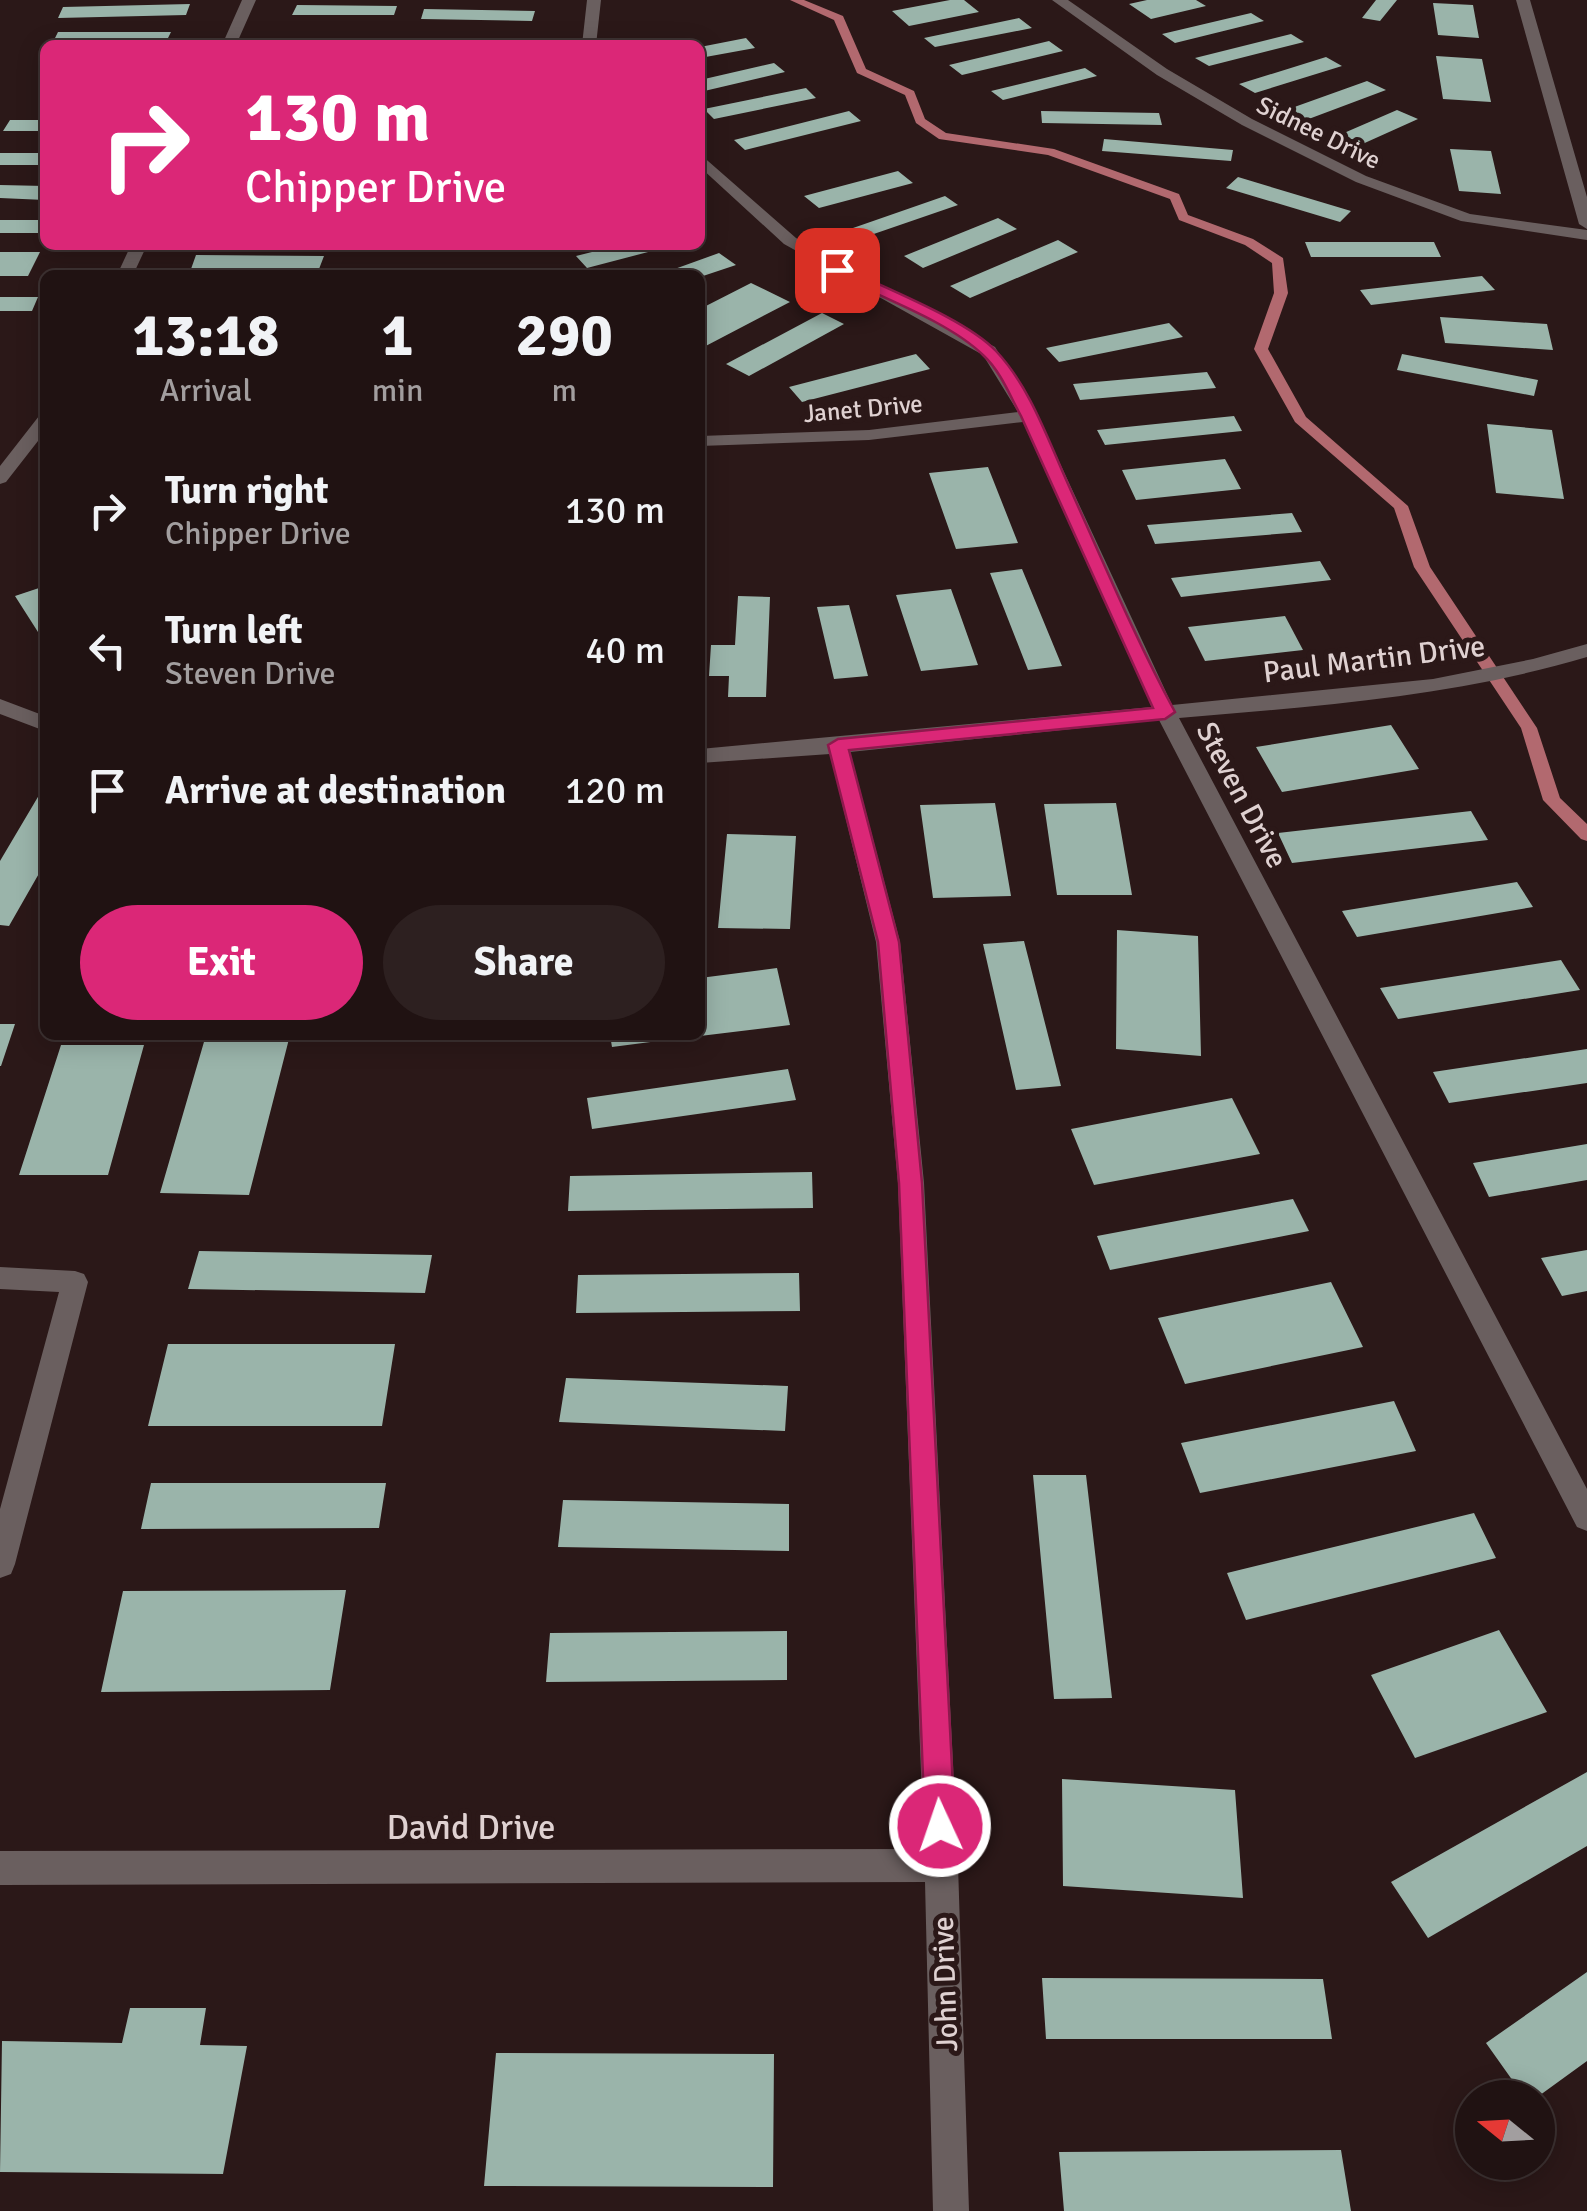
<!DOCTYPE html>
<style>
body{margin:0;font-family:Signika,sans-serif;background:#2d2020;color:#f1f3f6;height:100vh;display:flex;flex-direction:column;font-size:38px;white-space:nowrap}
*{box-sizing:border-box;margin:0}
p{font-size:32px;color:#a29e9f}
.icon{flex:none;width:55px;height:55px;fill:none;stroke:currentColor;stroke-width:2;stroke-linecap:round;stroke-linejoin:round}
.map{position:relative;flex:1;overflow:hidden}
.side{position:absolute;left:40px;top:270px;width:665px;height:770px;display:flex;flex-direction:column;background:#201212;border-radius:15px;box-shadow:0 5px 25px #0003,0 0 0 2px #3d3232}
.side>*{flex:none}
.top-card{position:absolute;left:40px;top:40px;width:665px;height:210px;border-radius:15px;box-shadow:0 5px 25px #0003,0 0 0 2px #3d3232;background:#db2777;color:#fff;overflow:hidden}
.needle{width:65px;rotate:288deg}
.controls{position:absolute;left:1455px;top:2080px;display:grid;gap:20px}
.controls a{display:grid;place-items:center;width:100px;height:100px;border-radius:50%;background:#201212;box-shadow:0 5px 25px #0003,0 0 0 2px #3d3232;font-size:50px}
.pin{position:absolute;display:grid;place-items:center;width:85px;height:85px;color:#fff;margin:-42px;border-radius:20px;box-shadow:0 5px 15px #0006}
.me{position:absolute;width:110px;margin:-55px;rotate:357deg;stroke-linejoin:round;filter:drop-shadow(0 0 8px #0008)}
.turn{display:flex;align-items:center;gap:35px;height:210px;padding:0 40px;font-size:45px}
.turn .icon{width:130px;height:130px;stroke-width:2.5}
.turn b{display:block;font-size:70px;line-height:85px}
.eta{display:flex;justify-content:space-evenly;align-items:center;height:170px;text-align:center}
.eta b{font-size:60px;font-weight:700;line-height:70px}
.button{display:flex;gap:20px;margin-top:auto;padding:20px 40px}
.button a{flex:1;height:115px;border-radius:60px;background:#db2777;color:#fff;font-size:40px;font-weight:700;line-height:115px;text-align:center}
.button a+a{background:#2d2020;color:#f1f3f6}
ul{padding:0;list-style:none}
li{display:flex;align-items:center;gap:30px;height:140px;padding:0 40px}
li div{flex:1}
li b{display:block;font-size:38px}
li em{font-style:normal}
.map>svg:first-child{display:block}
.lines{fill:none;stroke-linecap:round;stroke-linejoin:round}
.stream{fill:#b2696f;fill-rule:evenodd}
.building{fill:#9ab4aa}
.minor{fill:#6a5f5f;fill-rule:evenodd}
.route{fill:#db2777;stroke:#8e194d;stroke-width:2.5}
.labels{text-anchor:middle;stroke-width:10;stroke-linejoin:round;paint-order:stroke}
.far-street-label{font-size:25px;fill:#dfd1d1;stroke:#2b1818}
.street-label{font-size:30px;fill:#dfd1d1;stroke:#2b1818}
.near-street-label{font-size:35px;fill:#dfd1d1;stroke:#2b1818}
</style>
<div class="map">
<svg width="1587" height="2211" viewBox="0 0 1587 2211">
<rect width="100%" height="100%" fill="#2b1818"/>
<g class="lines">
<!-- stream -->
<path class="stream" d="M790 0H804L843 16 866 69 914 91 925 119 946 133 1054 149 1179 194 1188 215 1253 239 1283 258 1288 293 1268 349 1306 417 1408 506 1430 567 1537 728 1560 798 1587 824V841L1581 839 1543 800 1521 728 1414 567 1394 508 1295 422 1254 349 1274 293 1272 263 1245 245 1179 220 1170 199 1048 155 939 139 916 123 905 95 857 73 834 20Z"/>
</g>
<!-- building -->
<path class="building" d="M950 0H964L979 12 909 26 892 11Z
M1147 0H1196L1206 6 1151 19 1129 4Z
M1376 0H1397L1380 21 1362 18Z
M1433 3 1473 5 1479 38 1438 35Z
M190 4 186 15 58 18 63 7Z
M297 5 397 6 394 15H292Z
M424 9 535 11 532 21 421 19Z
M1251 13 1264 21 1175 43 1162 34Z
M1019 18 1032 28 935 47 924 38Z
M58 32H171L166 42H53Z
M1291 34 1304 42 1209 66 1195 58Z
M746 38 755 48 700 58V47Z
M1049 41 1063 51 962 75 949 65Z
M1436 56 1482 59 1491 102 1443 99Z
M1326 57 1342 66 1255 93 1239 84Z
M774 63 785 72 700 92V80Z
M1085 68 1097 76 1003 100 991 91Z
M1367 81 1386 90 1306 120 1286 110Z
M806 88 816 98 714 119 704 109Z
M1397 110 1418 119 1358 146 1337 136Z
M849 111 861 121 745 150 734 140Z
M1041 111 1159 113 1162 125 1042 123Z
M10 120H45V131H3Z
M1104 139 1233 150 1231 161 1102 151Z
M1450 149 1491 151 1501 194 1459 191Z
M0 153H45V165H0Z
M898 171 913 183 819 208 804 196Z
M1238 177 1351 211 1340 222 1226 188Z
M0 185 45 186V200L0 198Z
M945 196 958 205 865 237 853 228Z
M998 218 1017 229 923 268 904 256Z
M0 220H45V233H0Z
M1058 240 1078 252 970 298 950 286Z
M1305 242H1434L1441 257H1311Z
M620 245H671V246L587 268 576 256Z
M0 252H40L28 276H0Z
M719 253 736 265 700 277 658 275Z
M196 255 324 256 319 269H191Z
M1482 276 1495 290 1371 305 1360 290Z
M751 283 790 302 700 349V309Z
M0 297H38L32 311H0Z
M822 313 844 324 749 376 726 364Z
M1440 317 1547 324 1553 350 1445 343Z
M1169 323 1183 337 1059 362 1046 348Z
M916 354 930 369 802 402 789 387Z
M1402 354 1538 380 1534 396 1397 370Z
M1207 372 1216 388 1080 400 1073 384Z
M1234 416 1242 431 1105 445 1097 430Z
M1487 424 1552 430 1564 499 1496 493Z
M1225 459 1241 489 1136 500 1122 470Z
M988 467 1018 543 956 549 929 473Z
M1292 513 1302 532 1155 544 1147 525Z
M1320 561 1331 580 1181 597 1171 578Z
M1022 569 1062 666 1028 670 990 573Z
M45 586V643L15 596Z
M951 589 978 665 921 671 896 595Z
M738 596 770 597 766 697H728L729 676H709L711 645H735Z
M849 605 868 676 834 679 817 607Z
M1285 616 1303 650 1205 661 1188 627Z
M1391 725 1419 769 1282 792 1256 747Z
M45 785V863L9 926 0 925V861Z
M995 803 1011 896 933 898 920 805Z
M1116 803 1132 895H1057L1044 804Z
M1471 811 1488 840 1292 863 1278 833Z
M727 834 796 836 790 929 718 928Z
M1517 882 1533 907 1357 937 1342 911Z
M1117 930 1198 936 1201 1056 1116 1049Z
M1024 941 1061 1086 1016 1090 983 944Z
M1561 960 1580 990 1398 1019 1380 988Z
M777 968 790 1025 700 1036V978Z
M0 1024H15L1 1066H0Z
M206 1035H290L249 1195 160 1193Z
M610 1035H689V1037L612 1047Z
M61 1045H144L108 1175H19Z
M1587 1049V1083L1449 1103 1433 1072Z
M788 1069 796 1100 592 1129 587 1098Z
M1232 1098 1260 1154 1094 1185 1071 1129Z
M1587 1144V1180L1489 1197 1473 1163Z
M812 1172 813 1208 568 1211 570 1176Z
M1293 1199 1309 1231 1110 1270 1097 1236Z
M1587 1250V1291L1562 1296 1541 1258Z
M199 1251 432 1255 425 1293 188 1289Z
M799 1273 800 1311 576 1313 578 1275Z
M1331 1282 1363 1347 1185 1384 1158 1318Z
M168 1344H395L382 1426H148Z
M566 1378 788 1386 785 1431 559 1422Z
M1394 1401 1416 1451 1200 1493 1181 1443Z
M1033 1475H1086L1112 1698 1054 1699Z
M151 1483H386L379 1528 141 1529Z
M563 1500 789 1504V1551L558 1547Z
M1474 1513 1496 1558 1246 1620 1227 1573Z
M346 1590 330 1690 101 1692 123 1591Z
M1499 1630 1547 1712 1415 1758 1371 1675Z
M787 1631V1680L546 1682 550 1633Z
M1587 1772V1846L1428 1938 1391 1882Z
M1062 1779 1235 1790 1243 1898 1063 1886Z
M1587 1972V2061L1536 2098H1525L1486 2043Z
M1042 1978 1323 1979 1332 2039H1046Z
M130 2008H206L200 2045 247 2046 223 2174 0 2172 2 2041 122 2043Z
M496 2053 774 2054 773 2187 484 2186Z
M1341 2150 1351 2211H1064L1059 2152Z"/>
<g class="lines">
<!-- minor -->
<path class="minor" d="M242 0H256L236 45H222Z
M587 0H601L596 45H582Z
M1052 0H1068L1167 69 1252 119 1366 176 1470 214 1587 230V240L1461 221 1356 182 1242 125 1157 75Z
M1516 0H1530L1587 197V229L1579 224Z
M700 154 796 238 995 347 1038 416 1172 705 1433 679 1533 659 1587 644V657C1453 697 1317 706 1179 718L1587 1489V1531L1577 1527 1159 720 850 752 900 942 924 1183 958 1865 969 2211H933L925 1882 0 1885V1851L924 1849 898 1183 876 942 830 754 700 763V749L1152 707 1023 422 869 440 700 446V436L869 430 1018 412 983 355 784 244 700 167Z
M131 245H147L133 275H117Z
M45 415V432L6 482 0 484V466L39 416Z
M0 699 45 716V731L0 714Z
M0 1267 75 1271 84 1274 88 1282 15 1564 11 1574 0 1578V1509L59 1292 0 1289Z"/>
</g>
<!-- route -->
<path class="route" d="M832 267H842C884 288 966 319 996 351 1030 387 1048 440 1068 484 1103 561 1135 638 1175 712L1165 719 849 750 899 942 922 1183 955 1826 950 1837 940 1841 929 1837 925 1826 899 1183 878 942 828 745 838 739 1153 708 1021 416C1010 396 1001 372 984 356 949 321 877 296 832 273Z"/>
<g class="labels">
<!-- far-street labels -->
<g class="far-street-label">
<text transform="translate(1319 132) rotate(26)" y="9">Sidnee Drive</text>
<text transform="translate(863 408) rotate(-5)" y="9">Janet Drive</text>
</g>
<!-- street labels -->
<g class="street-label">
<text transform="translate(1374 659) rotate(-7)" y="10">Paul Martin Drive</text>
<text transform="translate(1242 795) rotate(62)" y="10">Steven Drive</text>
<text transform="translate(945 1984) rotate(-92)" y="10">John Drive</text>
</g>
<!-- near-street labels -->
<g class="near-street-label">
<text x="471" y="1839">David Drive</text>
</g>
</g>
</svg>
<div class="controls">
<a><svg class="needle" viewBox="-14 -14 28 28"><path d="M0-13l5 13h-10z" fill="#e53935"/><path d="M0 13l5-13h-10z" fill="#a29e9f"/></svg></a>
</div>
<div class="pin" style="left:837px;top:270px;background:#d93025"><svg class="icon" aria-label="arrive" viewBox="0 0 24 24"><path d="M6 21V4h12l-3 4 3 4H6"/></svg></div>
<svg class="me" style="left:940px;top:1826px" viewBox="-20 -20 40 40"><circle r="17" fill="#db2777" stroke="#fff" stroke-width="3"/><path d="M0-11L8 9 0 5-8 9z" fill="#fff"/></svg>
<div class="top-card">
<div class="turn"><svg class="icon" aria-label="right" viewBox="0 0 24 24"><path d="M7 20v-9h11M14 6l5 5-5 5"/></svg><div><b>130 m</b>Chipper Drive</div></div>
</div>
<section class="side">
<div class="eta">
<div><b>13:18</b><p>Arrival</p></div>
<div><b>1</b><p>min</p></div>
<div><b>290</b><p>m</p></div>
</div>
<ul>
<li><svg class="icon" aria-label="right" viewBox="0 0 24 24"><path d="M7 20v-9h11M14 6l5 5-5 5"/></svg><div><b>Turn right</b><p>Chipper Drive</p></div><em>130 m</em></li>
<li><svg class="icon" aria-label="left" viewBox="0 0 24 24"><path d="M17 20v-9H6M10 6l-5 5 5 5"/></svg><div><b>Turn left</b><p>Steven Drive</p></div><em>40 m</em></li>
<li><svg class="icon" aria-label="arrive" viewBox="0 0 24 24"><path d="M6 21V4h12l-3 4 3 4H6"/></svg><div><b>Arrive at destination</b></div><em>120 m</em></li>
</ul>
<div class="button"><a>Exit</a><a>Share</a></div>
</section>
</div>
